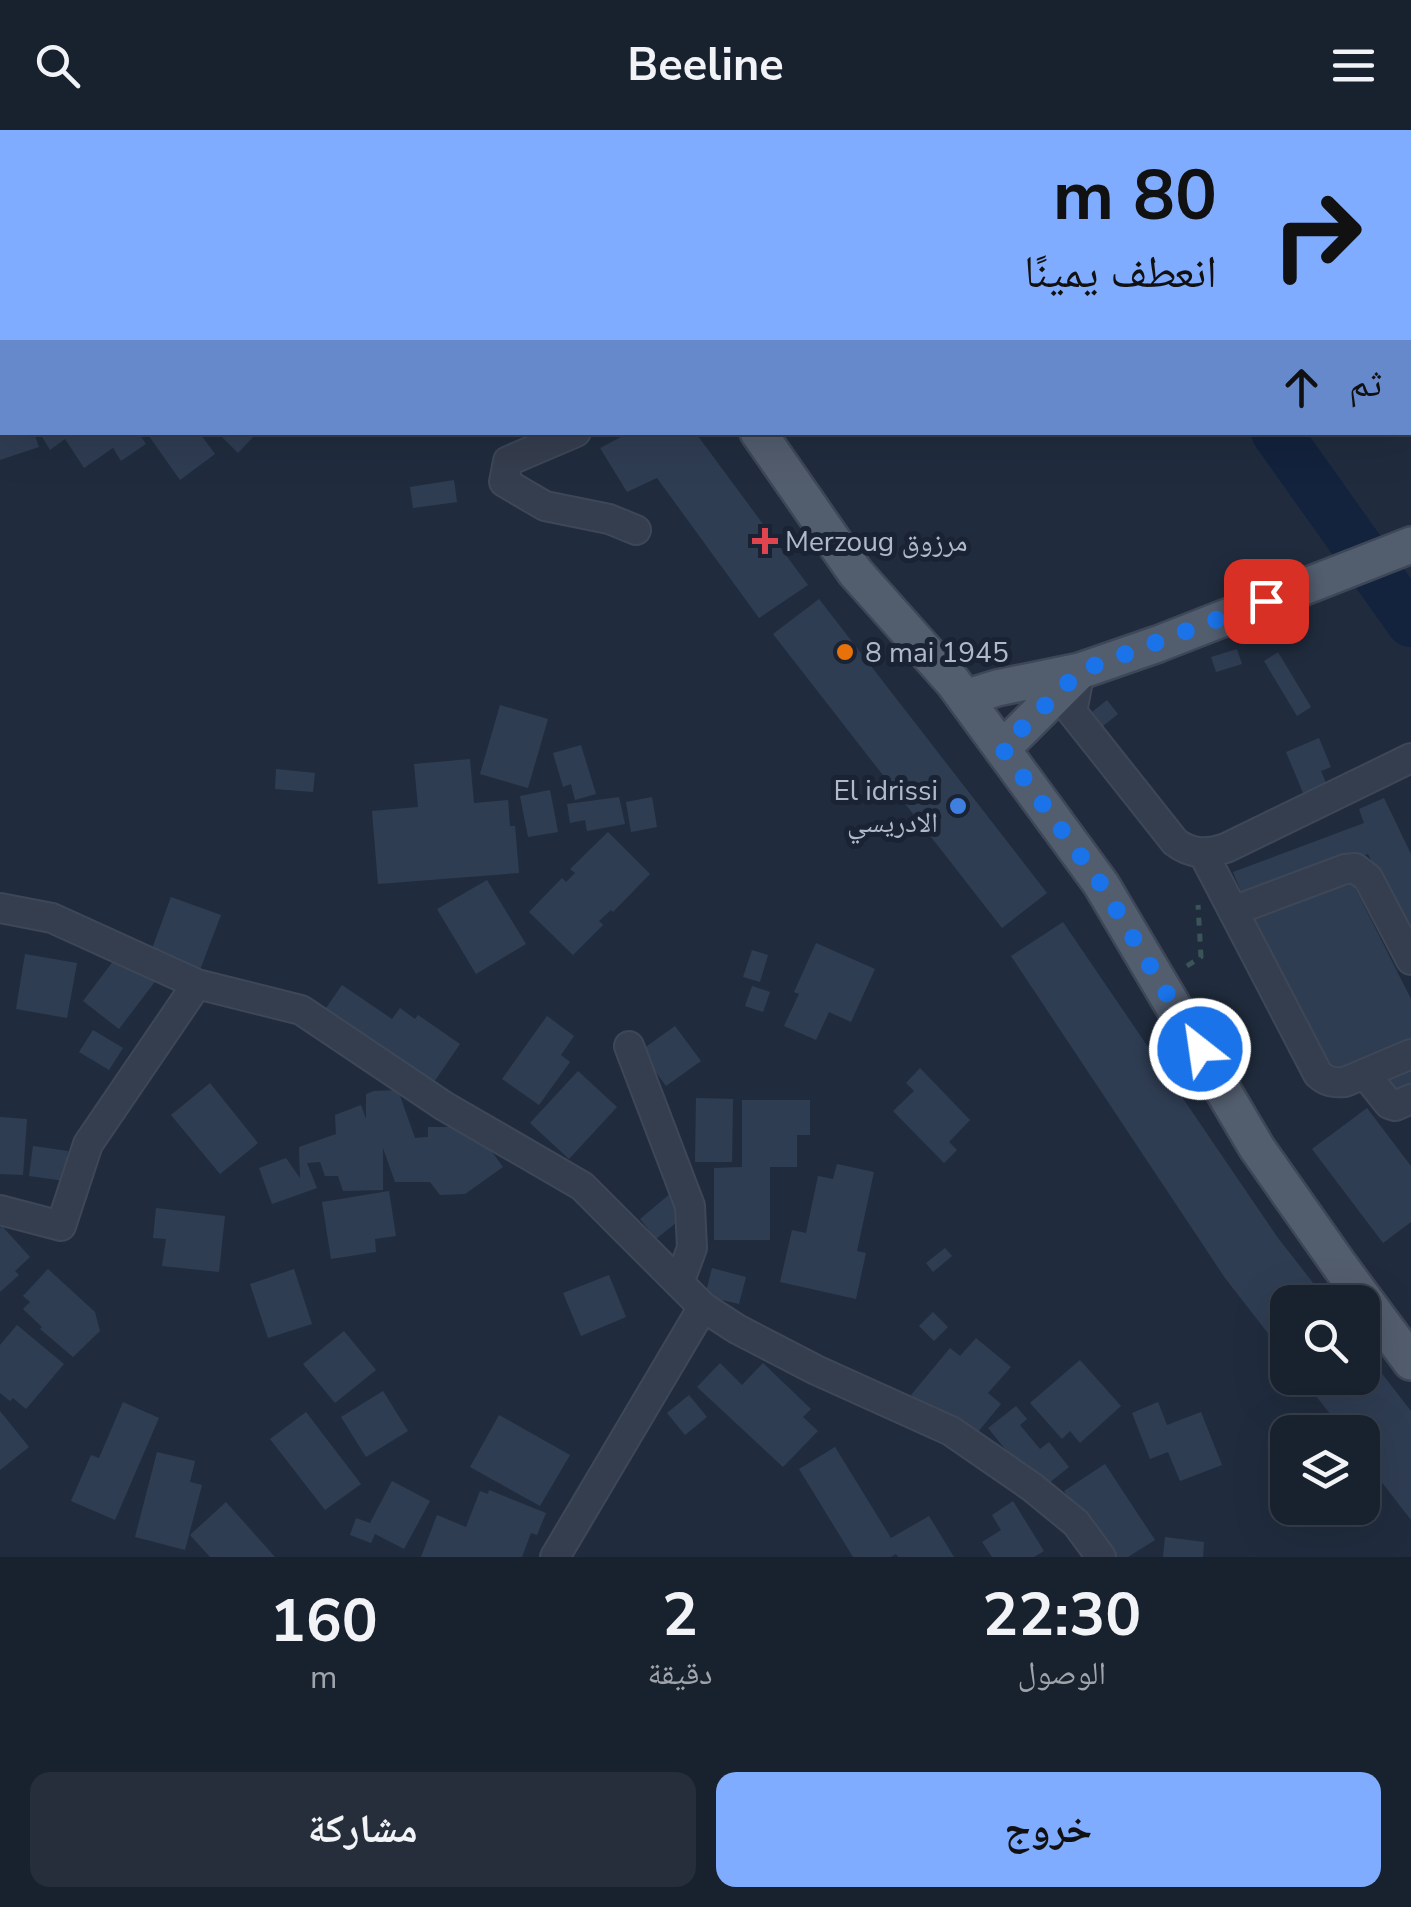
<!DOCTYPE html>
<html lang="ar">
<meta charset="utf-8">
<style>
body{margin:0;font-family:"Nunito Sans","Noto Naskh Arabic",sans-serif;background:#252e3a;color:#f1f3f6;direction:rtl;height:100vh;display:flex;flex-direction:column;font-size:38px;white-space:nowrap}
*{box-sizing:border-box;margin:0}
p{font-size:32px;color:#9fa3aa}
.icon{flex:none;width:55px;height:55px;fill:none;stroke:currentColor;stroke-width:2;stroke-linecap:round;stroke-linejoin:round}
.map{position:relative;height:1427px;overflow:hidden;direction:ltr}
.sheet{display:flex;flex-direction:column;background:#18212e;flex:1}
.sheet>*{flex:none}
.banner{position:absolute;left:0px;top:0px;width:1412px;height:305px;box-shadow:0 10px 40px #0002,0 0 0 2px #363e4a;direction:rtl;background:#80acff;color:#111;overflow:hidden}
.fabs{position:absolute;left:1270px;top:1155px;display:grid;gap:20px}
.fabs a{display:grid;place-items:center;width:110px;height:110px;border-radius:20px;background:#18212e;box-shadow:0 10px 40px #0002,0 0 0 2px #363e4a;font-size:50px}
.pin{position:absolute;display:grid;place-items:center;width:85px;height:85px;color:#fff;margin:-42px;border-radius:20px;box-shadow:0 5px 15px #0006}
.me{position:absolute;width:110px;margin:-55px;rotate:330deg;stroke-linejoin:round;filter:drop-shadow(0 0 8px #0008)}
.turn{display:flex;align-items:center;gap:35px;height:210px;padding:0 30px;font-size:45px}
.turn .icon{width:130px;height:130px;stroke-width:2.5}
.turn b{display:block;font-size:70px;line-height:85px}
.then{display:flex;align-items:center;height:95px;padding:0 30px;background:#0003;gap:20px;font-size:38px}
.eta{display:flex;justify-content:space-evenly;align-items:center;height:170px;text-align:center}
.eta b{font-size:60px;font-weight:700;line-height:70px}
.primary-button{display:flex;gap:20px;margin-top:auto;padding:20px 30px}
.primary-button a{flex:1;height:115px;border-radius:20px;background:#80acff;color:#111;font-size:40px;font-weight:700;line-height:115px;text-align:center}
.primary-button a+a{background:#252e3a;color:#f1f3f6}
header{display:flex;justify-content:space-between;align-items:center;height:130px;padding:0 30px;background:#18212e;font-size:45px;font-weight:700}
.map>svg:first-child{display:block}
.lines{fill:none;stroke-linecap:round;stroke-linejoin:round}
.river{stroke:#13223d;stroke-width:50}
.building{fill:#2f3d53}
.minor-casing{stroke:#3e4757;stroke-width:32}
.major-casing{stroke:#3e4757;stroke-width:40}
.path{stroke:#3b5457;stroke-width:5;stroke-dasharray:8 8;stroke-linecap:butt}
.minor{stroke:#353e4e;stroke-width:28}
.major{stroke:#525d6e;stroke-width:35}
.route{stroke:#1a73e8;stroke-width:18;stroke-dasharray:0 32.4}
.health-dot{fill:#e0444e;stroke:#1a2333;stroke-width:4}
.food-dot{fill:#e8710a;stroke:#1a2333;stroke-width:4}
.shop-dot{fill:#3f7fe0;stroke:#1a2333;stroke-width:4}
.labels{text-anchor:middle;stroke-width:10;stroke-linejoin:round;paint-order:stroke}
.poi-label{font-size:28px;fill:#b0b9ca;stroke:#1a2333;text-anchor:start}
</style>
<header><svg class="icon" aria-label="menu" viewBox="0 0 24 24"><path d="M4 6h16M4 12h16M4 18h16"/></svg>Beeline<svg class="icon" aria-label="search" viewBox="0 0 24 24"><circle cx="10" cy="10" r="6"/><path d="M15 15l6 6"/></svg></header>
<div class="map">
<svg width="1411" height="1427" viewBox="0 0 1411 1427">
<rect width="100%" height="100%" fill="#202c3e"/>
<g class="lines">
<!-- river -->
<path class="river" d="M1130 0 1131 2
M1276 302 1411 492"/>
</g>
<!-- building -->
<path class="building" d="M0 302H34L39 317 0 330Z
M39 302H138L146 314 121 331 113 318 84 338 65 309 50 320Z
M146 302H199L215 324 180 350Z
M217 302H258L238 323Z
M630 302H695L808 455 759 488 657 348 627 362 600 318Z
M454 350 457 372 413 378 410 357Z
M819 469 1047 763 1002 798 773 504Z
M1237 519 1242 534 1216 542 1211 527Z
M1278 522 1311 577 1297 586 1264 531Z
M1107 570 1118 584 1103 596 1092 582Z
M500 575 548 589 528 658 480 644Z
M1319 608 1331 637 1321 641 1329 660 1306 670 1286 622Z
M581 615 596 664 575 670 571 654 563 657 553 623Z
M470 629 474 673 508 670 510 696H515L519 743 378 754 372 681 418 677 414 634Z
M276 639 315 643 313 662 275 659Z
M550 660 558 702 528 707 520 666Z
M619 667 625 694 587 701 585 690 570 693 567 674Z
M652 667 657 697 631 702 626 672Z
M1384 668 1411 724V811L1368 724 1245 772 1233 742 1364 693 1359 679Z
M608 702 650 744 613 782 611 780 599 791 603 795 573 825 529 782 562 748 566 752 575 743 570 739Z
M487 750 526 814 476 844 437 779Z
M1352 752 1411 869V910L1336 945 1251 791Z
M171 767 221 785 198 845 149 827Z
M1063 792 1278 1108 1328 1172H1288V1229L1225 1148 1011 826Z
M816 813 875 839 851 892 829 882 816 910 784 896 799 864 794 862Z
M752 820 768 825 760 852 743 847Z
M120 822 157 849 119 899 83 871Z
M25 824 77 833 67 888 16 879Z
M342 855 392 889 400 878 415 889 418 885 460 914 430 958 322 884Z
M752 856 770 862 763 882 745 876Z
M547 886 574 906 561 925 570 932 539 975 502 949Z
M675 896 701 931 666 956 640 921Z
M93 900 123 918 109 940 79 922Z
M1411 933V960L1393 968 1382 947Z
M920 938 970 990 949 1012 957 1020 944 1033 893 981 914 961 906 953Z
M578 941 617 977 569 1029 530 993Z
M210 953 258 1013 220 1044 171 985Z
M398 960 415 1008 428 1007V997H474L503 1037 465 1064 440 1065 430 1052H395L383 1018V1060L343 1061 338 1046H325L320 1032 307 1033 317 1058 272 1074 259 1038 286 1028 300 1048 299 1017 336 1004 335 985 361 975 366 989V964L374 961Z
M696 968 733 969 732 1032H695Z
M742 970H810V1005H797V1037H770V1110H714V1038L742 1037Z
M1367 978 1411 1036V1092L1383 1113 1312 1019Z
M0 987 27 989 23 1045 0 1044Z
M33 1016 68 1021 65 1051 29 1046Z
M837 1034 874 1042 857 1121 866 1123 856 1169 780 1152 792 1100 806 1103 818 1046 833 1049Z
M389 1061 396 1106 375 1109 376 1122 331 1129 322 1072Z
M671 1063 688 1083 656 1109 640 1089Z
M156 1078 225 1086 219 1142 162 1136 166 1109 153 1108Z
M2 1096 30 1127 15 1141 19 1145 0 1162V1098Z
M945 1118 952 1126 933 1142 926 1133Z
M712 1138 746 1147 739 1174 705 1166Z
M48 1139 95 1182 100 1201 73 1227 40 1199 42 1197 23 1179 30 1172 23 1166Z
M294 1139 312 1194 268 1208 250 1154Z
M609 1145 626 1187 581 1206 563 1163Z
M933 1182 948 1197 934 1211 919 1196Z
M17 1195 64 1234 26 1279 13 1268 10 1271 0 1263V1215Z
M344 1201 376 1240 335 1273 303 1234Z
M976 1208 1011 1237 988 1263 1001 1274 969 1313 911 1265 950 1218 960 1226Z
M1362 1218 1411 1281V1390L1362 1327V1302H1344L1302 1248H1362Z
M1080 1230 1121 1276 1080 1313 1070 1301 1062 1309 1030 1273Z
M720 1233 742 1255 763 1233 811 1279 803 1287 818 1301 783 1337 697 1257Z
M383 1261 408 1301 366 1327 341 1287Z
M689 1265 707 1287 685 1305 667 1283Z
M123 1272 159 1288 115 1390 71 1371 91 1325 99 1328Z
M1158 1272 1167 1295 1201 1282 1222 1335 1180 1351 1168 1322 1150 1329 1132 1283Z
M1016 1276 1027 1289 1020 1295 1040 1319 1049 1312 1069 1337 1039 1361 988 1298Z
M0 1281 29 1317 0 1340Z
M306 1282 361 1354 325 1380 270 1309Z
M499 1285 570 1325 540 1376 470 1337Z
M835 1317 891 1408 929 1386 954 1427H898L896 1424 891 1427H853L799 1339Z
M157 1322 195 1331 190 1352 202 1355 185 1420 135 1407Z
M1105 1334 1155 1410 1128 1427H1107L1064 1361Z
M392 1351 430 1371 404 1419 375 1404 371 1413 350 1405 356 1388 370 1393Z
M489 1360 546 1383 537 1405 531 1403 522 1427H421L437 1385 466 1397 480 1361 488 1364Z
M1013 1371 1044 1421 1034 1427H992L982 1412 1001 1400 992 1385Z
M226 1372 275 1427H210L190 1405Z
M1165 1407 1204 1412 1203 1427H1163Z"/>
<g class="lines">
<defs>
<path id="minor" d="M205 0 207 2
M609 0 610 2
M126 2 129 0
M576 302 508 331 504 352 545 376 609 389 636 400
M1080 541 1072 582 1175 712C1192 725 1207 724 1226 718L1411 628
M1203 723 1318 944C1327 952 1333 953 1345 952L1411 924
M0 778 52 788 197 854 301 880 444 976 582 1056 703 1177 737 1199 816 1240 951 1301 1032 1357 1076 1393 1101 1427
M1233 781 1345 739 1355 738 1368 748 1411 830
M629 916 690 1076 692 1118 679 1153
M1365 944 1389 974 1395 976 1411 969
M0 1080 61 1096 88 1014 197 854
M555 1427 703 1177"/>
<path id="major" d="M517 0 519 2
M549 0 550 2
M758 302 855 442 953 552 1101 754 1257 1018 1340 1136 1411 1232
M965 568 997 558 1080 541 1158 514 1411 415
M1002 619 1080 541"/>
</defs>
<!-- minor casing -->
<use href="#minor" class="minor-casing"/>
<!-- major casing -->
<use href="#major" class="major-casing"/>
<!-- path -->
<path class="path" d="M1187 836 1201 827 1198 775"/>
<!-- minor -->
<use href="#minor" class="minor"/>
<!-- major -->
<use href="#major" class="major"/>
</g>
<g class="lines">
<!-- route -->
<path class="route" d="M1200 919 1101 754 1002 618 1080 541 1266 471"/>
</g>
<!-- markers -->
<path class="health-dot" d="M760 396h10v10h10v10h-10v10h-10v-10h-10v-10h10z"/>
<circle class="food-dot" cx="845" cy="522" r="10"/>
<circle class="shop-dot" cx="958" cy="676" r="10"/>
<g class="labels">
<!-- poi labels -->
<g class="poi-label">
<text x="785" y="421">Merzoug مرزوق</text>
<text x="865" y="532">8 mai 1945</text>
<text x="938" y="670" text-anchor="end">El idrissi<tspan x="938" dy="32">الادريسي</tspan></text>
</g>
</g>
</svg>
<div class="fabs">
<a><svg class="icon" aria-label="search" viewBox="0 0 24 24"><circle cx="10" cy="10" r="6"/><path d="M15 15l6 6"/></svg></a>
<a><svg class="icon" aria-label="layers" viewBox="0 0 24 24"><path d="M12 4l9 5-9 5-9-5zM3 14l9 5 9-5"/></svg></a>
</div>
<div class="pin" style="left:1266px;top:471px;background:#d93025"><svg class="icon" aria-label="arrive" viewBox="0 0 24 24"><path d="M6 21V4h12l-3 4 3 4H6"/></svg></div>
<svg class="me" style="left:1200px;top:919px" viewBox="-20 -20 40 40"><circle r="17" fill="#1a73e8" stroke="#fff" stroke-width="3"/><path d="M0-11L8 9 0 5-8 9z" fill="#fff"/></svg>
<div class="banner">
<div class="turn"><svg class="icon" aria-label="right" viewBox="0 0 24 24"><path d="M7 20v-9h11M14 6l5 5-5 5"/></svg><div><b>80 m</b>انعطف يمينًا</div></div>
<div class="then">ثم<svg class="icon" aria-label="ahead" viewBox="0 0 24 24"><path d="M12 20V5M6 11l6-6 6 6"/></svg></div>
</div>
</div>
<section class="sheet">
<div class="eta">
<div><b>22:30</b><p>الوصول</p></div>
<div><b>2</b><p>دقيقة</p></div>
<div><b>160</b><p>m</p></div>
</div>
<div class="primary-button"><a>خروج</a><a>مشاركة</a></div>
</section>
